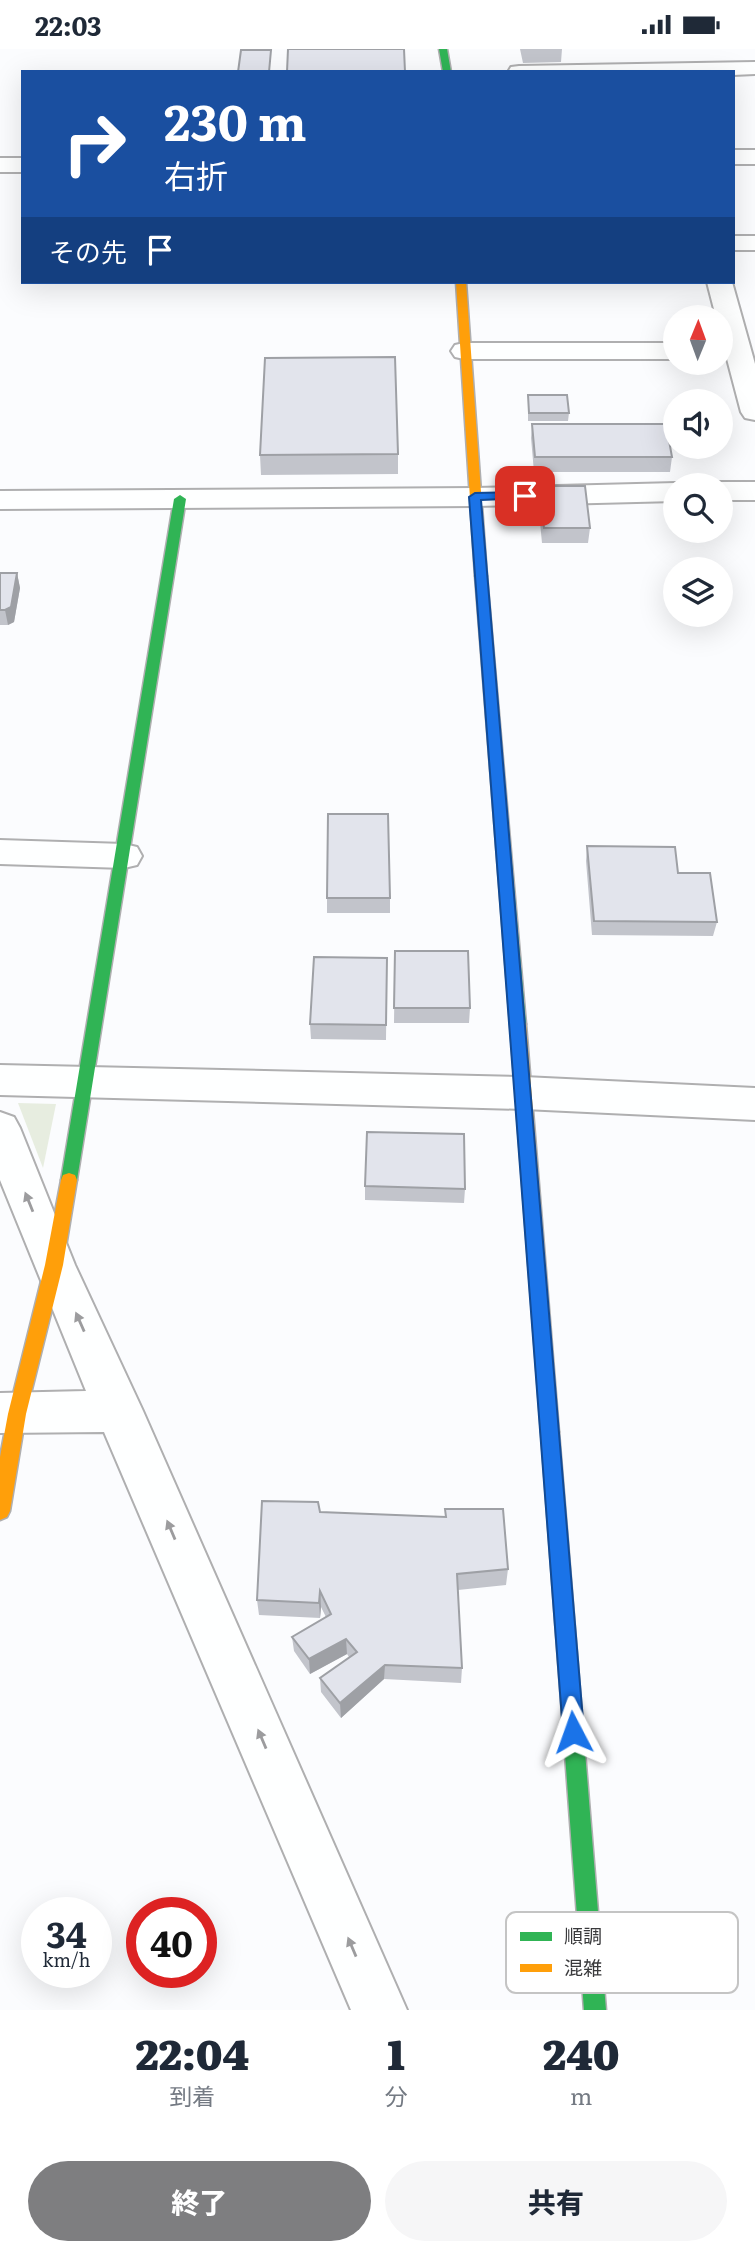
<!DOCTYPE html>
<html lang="ja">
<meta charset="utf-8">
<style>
body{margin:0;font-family:Literata,"Noto Sans JP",serif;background:#f6f6f7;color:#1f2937;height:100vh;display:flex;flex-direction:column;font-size:26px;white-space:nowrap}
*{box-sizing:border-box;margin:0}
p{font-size:23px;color:#747a83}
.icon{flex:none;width:38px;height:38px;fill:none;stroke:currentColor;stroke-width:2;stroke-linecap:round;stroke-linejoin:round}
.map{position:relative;height:1961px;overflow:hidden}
.details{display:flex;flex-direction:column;background:#fff;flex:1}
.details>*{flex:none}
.banner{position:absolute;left:21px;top:21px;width:714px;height:214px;border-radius:0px;box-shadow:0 7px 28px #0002;background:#1a4fa0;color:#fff;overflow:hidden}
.needle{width:46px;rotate:1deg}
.tools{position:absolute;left:663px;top:256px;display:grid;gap:14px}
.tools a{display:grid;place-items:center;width:70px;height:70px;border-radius:50%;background:#fff;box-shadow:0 7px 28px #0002;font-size:35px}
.speed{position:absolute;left:21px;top:1848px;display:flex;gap:14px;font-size:35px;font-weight:700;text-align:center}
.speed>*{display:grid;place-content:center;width:91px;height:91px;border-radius:50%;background:#fff;box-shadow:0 7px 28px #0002;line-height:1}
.speed small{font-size:18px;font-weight:400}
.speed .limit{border:10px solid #d22;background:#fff;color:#111}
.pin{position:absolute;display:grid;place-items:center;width:60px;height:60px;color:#fff;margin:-30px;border-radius:14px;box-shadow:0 4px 10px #0006}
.me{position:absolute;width:77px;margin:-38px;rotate:356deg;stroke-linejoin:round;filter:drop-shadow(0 0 5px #0008)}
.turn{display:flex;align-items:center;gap:24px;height:147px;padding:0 28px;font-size:32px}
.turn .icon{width:91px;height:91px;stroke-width:2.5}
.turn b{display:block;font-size:49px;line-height:60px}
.then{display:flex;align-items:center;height:66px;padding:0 28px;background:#0003;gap:14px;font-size:26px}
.eta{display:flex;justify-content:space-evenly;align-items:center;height:119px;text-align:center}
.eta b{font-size:42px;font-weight:800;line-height:49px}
.cta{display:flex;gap:14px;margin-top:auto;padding:14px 28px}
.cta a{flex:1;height:80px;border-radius:42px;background:#7e7e80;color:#fff;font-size:28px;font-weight:800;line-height:80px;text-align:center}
.cta a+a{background:#f6f6f7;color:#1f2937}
.status{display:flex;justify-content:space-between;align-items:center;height:49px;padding:0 35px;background:#fff;direction:ltr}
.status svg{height:19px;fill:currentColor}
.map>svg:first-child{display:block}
.green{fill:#e7ede0}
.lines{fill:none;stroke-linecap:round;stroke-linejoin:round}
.street-casing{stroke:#afafb0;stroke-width:4}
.fast-casing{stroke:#afafb0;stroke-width:3}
.slow-casing{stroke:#afafb0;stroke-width:3}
.street{fill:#feffff;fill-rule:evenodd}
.fast{fill:#30b455;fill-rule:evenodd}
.slow{fill:#ff9f0a;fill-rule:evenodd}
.wall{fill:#c2c4cb}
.shaded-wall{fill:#9ea0a5}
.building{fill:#e2e4ec;stroke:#9ea0a5;stroke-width:2}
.oneway{fill:#9c9c9e}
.route{fill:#1a73e8;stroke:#114b97;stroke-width:2}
.key{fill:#fff;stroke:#c4c4c4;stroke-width:2}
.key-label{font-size:19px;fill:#3a3a3c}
</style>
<div class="status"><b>22:03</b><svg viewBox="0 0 49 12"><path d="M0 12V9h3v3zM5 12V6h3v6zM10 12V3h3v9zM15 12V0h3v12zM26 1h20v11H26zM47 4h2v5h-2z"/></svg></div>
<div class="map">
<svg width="755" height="1961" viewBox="0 0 755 1961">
<rect width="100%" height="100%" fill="#fbfcfe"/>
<!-- green -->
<path class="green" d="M18 1054 56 1055 43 1119Z"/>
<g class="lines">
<defs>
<path id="street" d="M755 13V25L733 26V23H508L511 18 519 17Z
M733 101H755V115H733Z
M0 109H23V123H0Z
M733 187H755V201H733Z
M707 233H732L755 315V371L745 369 741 363 721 287V268H716Z
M464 294H676V310H464L455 308 451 302 455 296Z
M721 433H755V451H721V436H711Z
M676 434 682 436H676V452L475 457 0 460V442L475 439Z
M0 791 124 795 137 798 142 807 137 816 124 819 0 815Z
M0 1016 524 1028 755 1039V1071L524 1060 0 1046Z
M0 1063 14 1068 20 1079 75 1216 143 1362 407 1961H351L104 1383 0 1384V1344L86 1342 0 1131Z"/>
<path id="fast" d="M439 0H447L451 23H443Z
M180 446 186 450 77 1131 75 1136 69 1138 63 1136 61 1131 174 450Z
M481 523 487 527 526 975 524 979H512L510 975 475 527Z
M550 1374 557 1377 559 1383 606 1961H584L541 1383 543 1377Z"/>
<path id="slow" d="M456 233H466L487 527 481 531 475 527Z
M518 969 524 971 526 975 559 1383 557 1389 550 1392 543 1389 541 1383 510 975 512 971Z
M69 1124 75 1126 77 1131 63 1216 26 1365 10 1462 7 1468 0 1471V1408L8 1365 45 1216 61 1131 63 1126Z"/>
</defs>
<!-- street casing -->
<use href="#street" class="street-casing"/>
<!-- fast casing -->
<use href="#fast" class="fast-casing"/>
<!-- slow casing -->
<use href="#slow" class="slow-casing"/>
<!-- street -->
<use href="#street" class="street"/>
<!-- fast -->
<use href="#fast" class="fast"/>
<!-- slow -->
<use href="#slow" class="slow"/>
</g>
<!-- wall -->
<path class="wall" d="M520 0H562L561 13 523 14Z
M528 346 569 364 568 372H528Z
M532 375 672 408 670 423H534L531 389Z
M398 405V425L261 426 260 406Z
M539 437 590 479 588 494H542L538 452Z
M0 524H17L20 539 14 573 8 576H0Z
M587 797 678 824 717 873 713 887 592 886 586 812Z
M327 849H390V864H327Z
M395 902 470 959 469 974H394Z
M387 909 386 991 311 990 310 975Z
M365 1137 465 1140 464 1154 365 1151Z
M445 1460 508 1520 506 1536 458 1541 462 1619 461 1634 384 1630 341 1669 321 1643 320 1629 349 1608 347 1605 310 1625 294 1602 292 1588 326 1568 321 1558 320 1569 259 1566 257 1551 320 1463 445 1468Z"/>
<!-- shaded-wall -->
<path class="shaded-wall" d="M17 524 20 539 14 573 8 576 5 561Z
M320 1542 321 1558 320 1569 319 1554Z
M346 1590 347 1605 310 1625 309 1610Z
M385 1616 384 1630 341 1669 340 1654Z"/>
<!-- building -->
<path class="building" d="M288 0H404L405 23H287Z
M241 1H271L269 23H238Z
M395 308 398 405 260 406 265 309Z
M528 346H567L569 364H529Z
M532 375H666L672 408H535Z
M539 437H585L590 479H544Z
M0 524H17L11 558 5 561H0Z
M328 765H388L390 849H327Z
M587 797 675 798 678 824H710L717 873 594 872Z
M395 902H468L470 959H394Z
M314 908 387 909 386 976 310 975Z
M367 1083 464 1085 465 1140 365 1137Z
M262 1452 318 1453 320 1463 446 1468 445 1460H503L508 1520 457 1525 462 1619 385 1616 340 1654 320 1629 357 1603 346 1590 309 1610 292 1588 331 1565 320 1542 319 1554 257 1551Z"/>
<!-- one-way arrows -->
<defs><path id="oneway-solid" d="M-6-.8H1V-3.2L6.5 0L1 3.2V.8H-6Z" transform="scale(1.75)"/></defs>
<g class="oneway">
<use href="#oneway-solid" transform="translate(29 1153) rotate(-112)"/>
<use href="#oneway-solid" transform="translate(80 1273) rotate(-114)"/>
<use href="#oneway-solid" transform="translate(171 1481) rotate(-113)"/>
<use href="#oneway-solid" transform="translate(262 1690) rotate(-113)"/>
<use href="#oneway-solid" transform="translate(352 1898) rotate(-113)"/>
</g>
<!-- route -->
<path class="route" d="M525 443 529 444V449L481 451 584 1683 581 1691 573 1694 566 1691 563 1683 469 448 475 444Z"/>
<!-- legend -->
<rect x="506" y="1863" width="232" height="81" rx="10" class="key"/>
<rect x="520" y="1883" width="32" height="9" fill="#30b455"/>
<rect x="520" y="1915" width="32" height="8" fill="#ff9f0a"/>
<g class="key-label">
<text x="564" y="1894">順調</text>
<text x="564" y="1926">混雑</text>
</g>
</svg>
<div class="tools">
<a><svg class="needle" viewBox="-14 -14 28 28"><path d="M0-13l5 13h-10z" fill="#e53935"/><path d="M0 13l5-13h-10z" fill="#747a83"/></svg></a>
<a><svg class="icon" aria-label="sound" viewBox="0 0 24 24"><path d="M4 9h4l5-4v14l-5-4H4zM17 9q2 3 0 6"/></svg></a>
<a><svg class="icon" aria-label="search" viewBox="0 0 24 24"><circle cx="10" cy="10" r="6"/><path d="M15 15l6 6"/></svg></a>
<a><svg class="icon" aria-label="layers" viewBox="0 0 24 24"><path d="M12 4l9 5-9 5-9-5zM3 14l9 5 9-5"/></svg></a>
</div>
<div class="speed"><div>34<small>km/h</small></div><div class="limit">40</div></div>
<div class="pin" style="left:525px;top:447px;background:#d93025"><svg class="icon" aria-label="arrive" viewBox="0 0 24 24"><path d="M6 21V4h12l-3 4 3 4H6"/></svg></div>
<svg class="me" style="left:573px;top:1683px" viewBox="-20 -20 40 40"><path d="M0-17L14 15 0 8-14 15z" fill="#1a73e8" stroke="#fff" stroke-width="4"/></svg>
<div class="banner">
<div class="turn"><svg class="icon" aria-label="right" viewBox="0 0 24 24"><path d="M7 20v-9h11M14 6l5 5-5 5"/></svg><div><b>230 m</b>右折</div></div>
<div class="then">その先<svg class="icon" aria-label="arrive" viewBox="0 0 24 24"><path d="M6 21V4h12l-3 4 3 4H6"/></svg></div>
</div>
</div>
<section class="details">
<div class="eta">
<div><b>22:04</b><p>到着</p></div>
<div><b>1</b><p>分</p></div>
<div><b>240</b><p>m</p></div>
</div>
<div class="cta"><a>終了</a><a>共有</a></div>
</section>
